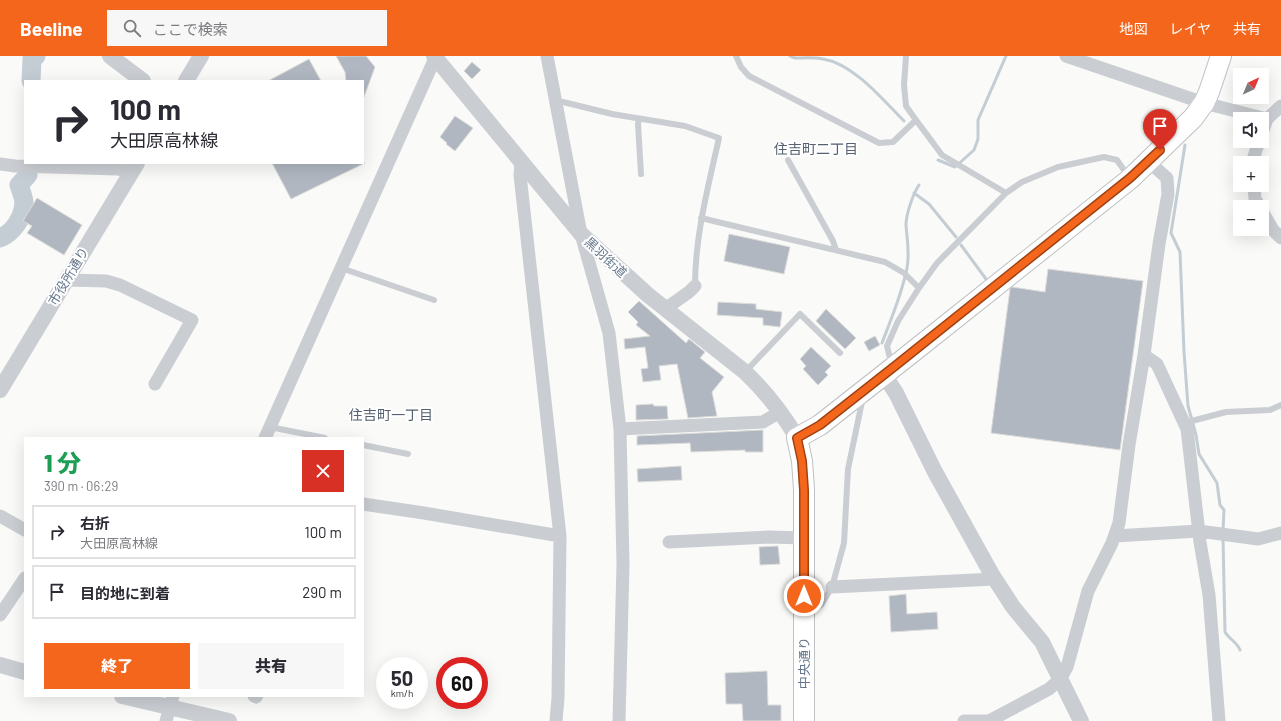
<!DOCTYPE html>
<html lang="ja">
<meta charset="utf-8">
<style>
body{margin:0;font-family:Barlow,"Noto Sans JP",sans-serif;background:#f7f7f7;color:#2b2b33;height:100vh;display:flex;flex-direction:column;font-size:15px;white-space:nowrap}
*{box-sizing:border-box;margin:0}
p{font-size:13px;color:#7c7c81}
.icon{flex:none;width:22px;height:22px;fill:none;stroke:currentColor;stroke-width:2;stroke-linecap:round;stroke-linejoin:round}
.map{position:relative;flex:1;overflow:hidden}
.drawer{position:absolute;left:24px;top:381px;width:340px;height:260px;display:flex;flex-direction:column;background:#fff;border-radius:0px;box-shadow:0 4px 16px #0002}
.drawer>*{flex:none}
.banner{position:absolute;left:24px;top:24px;width:340px;height:84px;border-radius:0px;box-shadow:0 4px 16px #0002;background:#fff;color:#2b2b33;overflow:hidden}
.needle{width:26px;rotate:44deg}
.buttons{position:absolute;left:1233px;top:12px;display:grid;gap:8px}
.buttons a{display:grid;place-items:center;width:36px;height:36px;border-radius:0px;background:#fff;box-shadow:0 4px 16px #0002;font-size:20px}
.speed{position:absolute;left:376px;top:601px;display:flex;gap:8px;font-size:20px;font-weight:700;text-align:center}
.speed>*{display:grid;place-content:center;width:52px;height:52px;border-radius:50%;background:#fff;box-shadow:0 4px 16px #0002;line-height:1}
.speed small{font-size:10px;font-weight:400}
.speed .limit{border:6px solid #d22;background:#fff;color:#111}
.pin{position:absolute;display:grid;place-items:center;width:34px;height:34px;color:#fff;margin:-41px -17px;border-radius:50% 50% 50% 0;rotate:-45deg;box-shadow:0 0 4px #0007}
.pin .icon{rotate:45deg}
.me{position:absolute;width:44px;margin:-22px;rotate:0deg;stroke-linejoin:round;filter:drop-shadow(0 0 3px #0008)}
.turn{display:flex;align-items:center;gap:14px;height:84px;padding:0 20px;font-size:18px}
.turn .icon{width:52px;height:52px;stroke-width:2.5}
.turn b{display:block;font-size:28px;line-height:34px}
.round{display:grid;place-items:center;flex:none;width:42px;height:42px;border-radius:0px;background:#f7f7f7}
.overview{display:flex;align-items:center;justify-content:space-between;height:68px;padding:0 20px}
h1{font-size:24px;font-weight:800;line-height:30px;color:#1e9e55}
.cta{display:flex;gap:8px;margin-top:auto;padding:8px 20px}
.cta a{flex:1;height:46px;border-radius:0px;background:#f5661d;color:#fff;font-size:16px;font-weight:800;line-height:46px;text-align:center}
.cta a+a{background:#f7f7f7;color:#2b2b33}
ul{padding:0;list-style:none}
li{display:flex;align-items:center;gap:12px;height:54px;margin:0 8px 6px;padding:0 12px;border:2px solid #e1e1e2;border-radius:0px}
li div{flex:1}
li b{display:block;font-size:15px}
li em{font-style:normal}
header{display:flex;align-items:center;gap:24px;box-sizing:border-box;height:56px;padding:0 20px;background:#f5661d;color:#fff}
header strong{font-size:19px}
nav{display:flex;gap:22px;margin-inline-start:auto;font-size:14px}
.search{width:280px;height:36px;background:#f7f7f7;display:flex;align-items:center;gap:10px;box-sizing:border-box;padding:0 14px;border-radius:0px;color:#7c7c81;font-size:15px}
.map>svg:first-child{display:block}
.lines{fill:none;stroke-linecap:round;stroke-linejoin:round}
.stream{stroke:#c3cdd3;stroke-width:3}
.river{stroke:#c3cdd3;stroke-width:19}
.building{fill:#b0b7c0;stroke:#dcdcda}
.primary-casing{stroke:#bdc0c5;stroke-width:22}
.service{stroke:#cacdd2;stroke-width:6}
.minor{stroke:#cacdd2;stroke-width:13}
.tertiary{stroke:#cacdd2;stroke-width:16}
.primary{stroke:#fff;stroke-width:20}
.route-casing{stroke:#9f4213;stroke-width:10}
.route{stroke:#f5661d;stroke-width:7}
.labels{text-anchor:middle;stroke-width:4;stroke-linejoin:round;paint-order:stroke}
.street-label{font-size:13px;fill:#66778c;stroke:#fff}
.neighbourhood-label{font-size:14px;fill:#556170;stroke:#fff}
</style>
<header>
<strong>Beeline</strong>
<div class="search"><svg class="icon" aria-label="search" viewBox="0 0 24 24"><circle cx="10" cy="10" r="6"/><path d="M15 15l6 6"/></svg>ここで検索</div>
<nav><a>地図</a><a>レイヤ</a><a>共有</a></nav>
</header>
<div class="map">
<svg width="1281" height="665" viewBox="0 0 1281 665">
<rect width="100%" height="100%" fill="#fafaf8"/>
<g class="lines">
<!-- stream -->
<path class="stream" d="M790 0 795 2C804 2 814 1 823 3 854 8 883 44 904 65
M1185 89 1171 177 1180 196 1184 296 1188 350 1196 379 1199 398 1217 427 1220 449 1224 454 1223 474
M938 104 955 111 974 94 978 83V64L1006 0
M914 137 929 148 956 181
M961 189 986 223
M882 287C891 263 902 238 907 212 910 197 907 184 906 169 906 158 913 138 919 129
M1223 482 1225 576C1229 583 1237 586 1240 594"/>
<!-- river -->
<path class="river" d="M31 25 32 3 36 0
M0 182C13 177 23 162 24 147 24 142 21 135 19 129L28 119"/>
</g>
<!-- building -->
<path class="building" d="M336 0H366L375 11 364 41 363 25H346L345 16Z
M309 3 321 25H268Z
M472 6 481 14 472 23 464 15Z
M455 60 473 72 455 95 446 88 447 87 440 81Z
M272 107H365L291 143Z
M37 142 82 169 64 199 27 177 32 170 23 165Z
M729 178 790 191 784 218 724 205Z
M1048 213 1143 225 1120 394 991 377 1010 233 1012 231 1045 236Z
M639 245 686 287 689 283 705 296 700 302 724 321 712 336 717 360 688 362 677 308 659 310 661 324 643 326 641 313 648 312 645 291 625 293 624 283 650 280 636 269 638 266 628 256Z
M718 246 756 248V253L782 256 780 271 763 269V262L717 259Z
M826 253 856 282 845 293 816 265Z
M875 280 880 289 869 295 864 286Z
M811 291 831 310 825 316 828 319 818 329 803 313 806 310 800 303Z
M653 348 654 350H667L668 363 636 364V349Z
M763 374V396H745V394L691 396 690 387 637 389V380Z
M681 410 682 424 638 426 637 413Z
M778 490 780 508 760 509 759 491Z
M906 538 907 558 937 556 938 573 891 576 889 540Z
M767 615 768 649H781V665H743L742 648H726L725 617Z"/>
<g class="lines">
<defs>
<path id="primary" d="M804 665V433L802 405 797 382 820 369 895 310 1130 123 1193 62 1204 47 1209 36 1221 0"/>
</defs>
<!-- primary casing -->
<use href="#primary" class="primary-casing"/>
<!-- service -->
<path class="service" d="M736 0 741 11 749 20 879 87 893 86 916 64
M906 0 904 29 906 50 916 64 942 99 1006 137
M556 46H563L612 58 685 70 719 82C708 131 695 180 695 230
M639 63 638 68 641 118
M788 104 833 185 836 194
M701 162 885 206 904 217 919 232
M341 212 434 244
M893 307 890 302 887 290 898 265 919 232 937 207 1006 137 1022 126 1058 111 1104 101 1117 104 1128 120
M745 316 800 258 840 297
M1184 367 1226 356 1270 354 1281 349
M270 371 325 382
M363 389 408 398
M808 554 821 549 832 531 844 487 848 413 863 341"/>
<!-- minor -->
<path class="minor" d="M547 0 581 178 609 277 620 373 623 508 619 665
M1066 0 1204 47 1267 63 1262 77
M1267 63 1281 50
M521 106 520 119 560 480 558 642 556 665
M1252 107 1259 85
M0 108 15 110 118 113 131 116
M1254 129 1255 143 1260 151
M1262 155 1273 174 1281 182
M66 224 106 225 120 229 192 264 155 328
M665 253 689 236 695 230
M1144 299 1157 308 1187 373 1200 486 1209 539 1219 665
M620 373 763 366 780 356
M265 382 436 0
M363 448 424 457 560 480
M0 460 25 474
M1115 480 1199 475 1258 483 1281 477
M669 486 769 481 805 482
M832 531 995 523
M0 559 25 522
M254 640 256 641 257 640
M166 665 173 640
M964 665H989L1049 633 1061 622 1067 611 1088 535 1112 487 1119 467 1129 389 1144 299 1159 188 1168 138 1167 122 1148 105"/>
<!-- tertiary -->
<path class="tertiary" d="M110 0 143 25
M434 0 581 178 648 239 745 316C766 336 783 358 797 382
M186 25 201 0
M884 319 896 337 935 416 991 517 1013 551 1042 586 1081 665
M0 334 137 107
M0 609 25 616
M122 640 229 665"/>
<!-- primary -->
<use href="#primary" class="primary"/>
</g>
<g class="lines">
<defs>
<path id="route" d="M804 540V434L802 405 797 382 820 369 895 310 1130 122 1160 94"/>
</defs>
<!-- route casing -->
<use href="#route" class="route-casing"/>
<!-- route -->
<use href="#route" class="route"/>
</g>
<g class="labels">
<!-- street labels -->
<g class="street-label">
<text transform="translate(606 201) rotate(43)" y="5">黒羽街道</text>
<text transform="translate(68 220) rotate(-59)" y="5">市役所通り</text>
<text transform="translate(804 607) rotate(-90)" y="5">中央通り</text>
</g>
<!-- neighbourhood labels -->
<g class="neighbourhood-label">
<text x="816" y="98">住吉町二丁目</text>
<text x="391" y="364">住吉町一丁目</text>
</g>
</g>
</svg>
<div class="buttons">
<a><svg class="needle" viewBox="-14 -14 28 28"><path d="M0-13l5 13h-10z" fill="#e53935"/><path d="M0 13l5-13h-10z" fill="#7c7c81"/></svg></a>
<a><svg class="icon" aria-label="sound" viewBox="0 0 24 24"><path d="M4 9h4l5-4v14l-5-4H4zM17 9q2 3 0 6"/></svg></a>
<a>+</a>
<a>−</a>
</div>
<div class="speed"><div>50<small>km/h</small></div><div class="limit">60</div></div>
<div class="pin" style="left:1160px;top:94px;background:#d93025"><svg class="icon" aria-label="arrive" viewBox="0 0 24 24"><path d="M6 21V4h12l-3 4 3 4H6"/></svg></div>
<svg class="me" style="left:804px;top:540px" viewBox="-20 -20 40 40"><circle r="17" fill="#f5661d" stroke="#fff" stroke-width="3"/><path d="M0-11L8 9 0 5-8 9z" fill="#fff"/></svg>
<div class="banner">
<div class="turn"><svg class="icon" aria-label="right" viewBox="0 0 24 24"><path d="M7 20v-9h11M14 6l5 5-5 5"/></svg><div><b>100 m</b>大田原高林線</div></div>
</div>
<section class="drawer">
<div class="overview"><div><h1>1 分</h1><p>390 m · 06:29</p></div><a class="round" style="background:#d93025;color:#fff"><svg class="icon" aria-label="close" viewBox="0 0 24 24"><path d="M6 6l12 12M18 6L6 18"/></svg></a></div>
<ul>
<li><svg class="icon" aria-label="right" viewBox="0 0 24 24"><path d="M7 20v-9h11M14 6l5 5-5 5"/></svg><div><b>右折</b><p>大田原高林線</p></div><em>100 m</em></li>
<li><svg class="icon" aria-label="arrive" viewBox="0 0 24 24"><path d="M6 21V4h12l-3 4 3 4H6"/></svg><div><b>目的地に到着</b></div><em>290 m</em></li>
</ul>
<div class="cta"><a>終了</a><a>共有</a></div>
</section>
</div>
